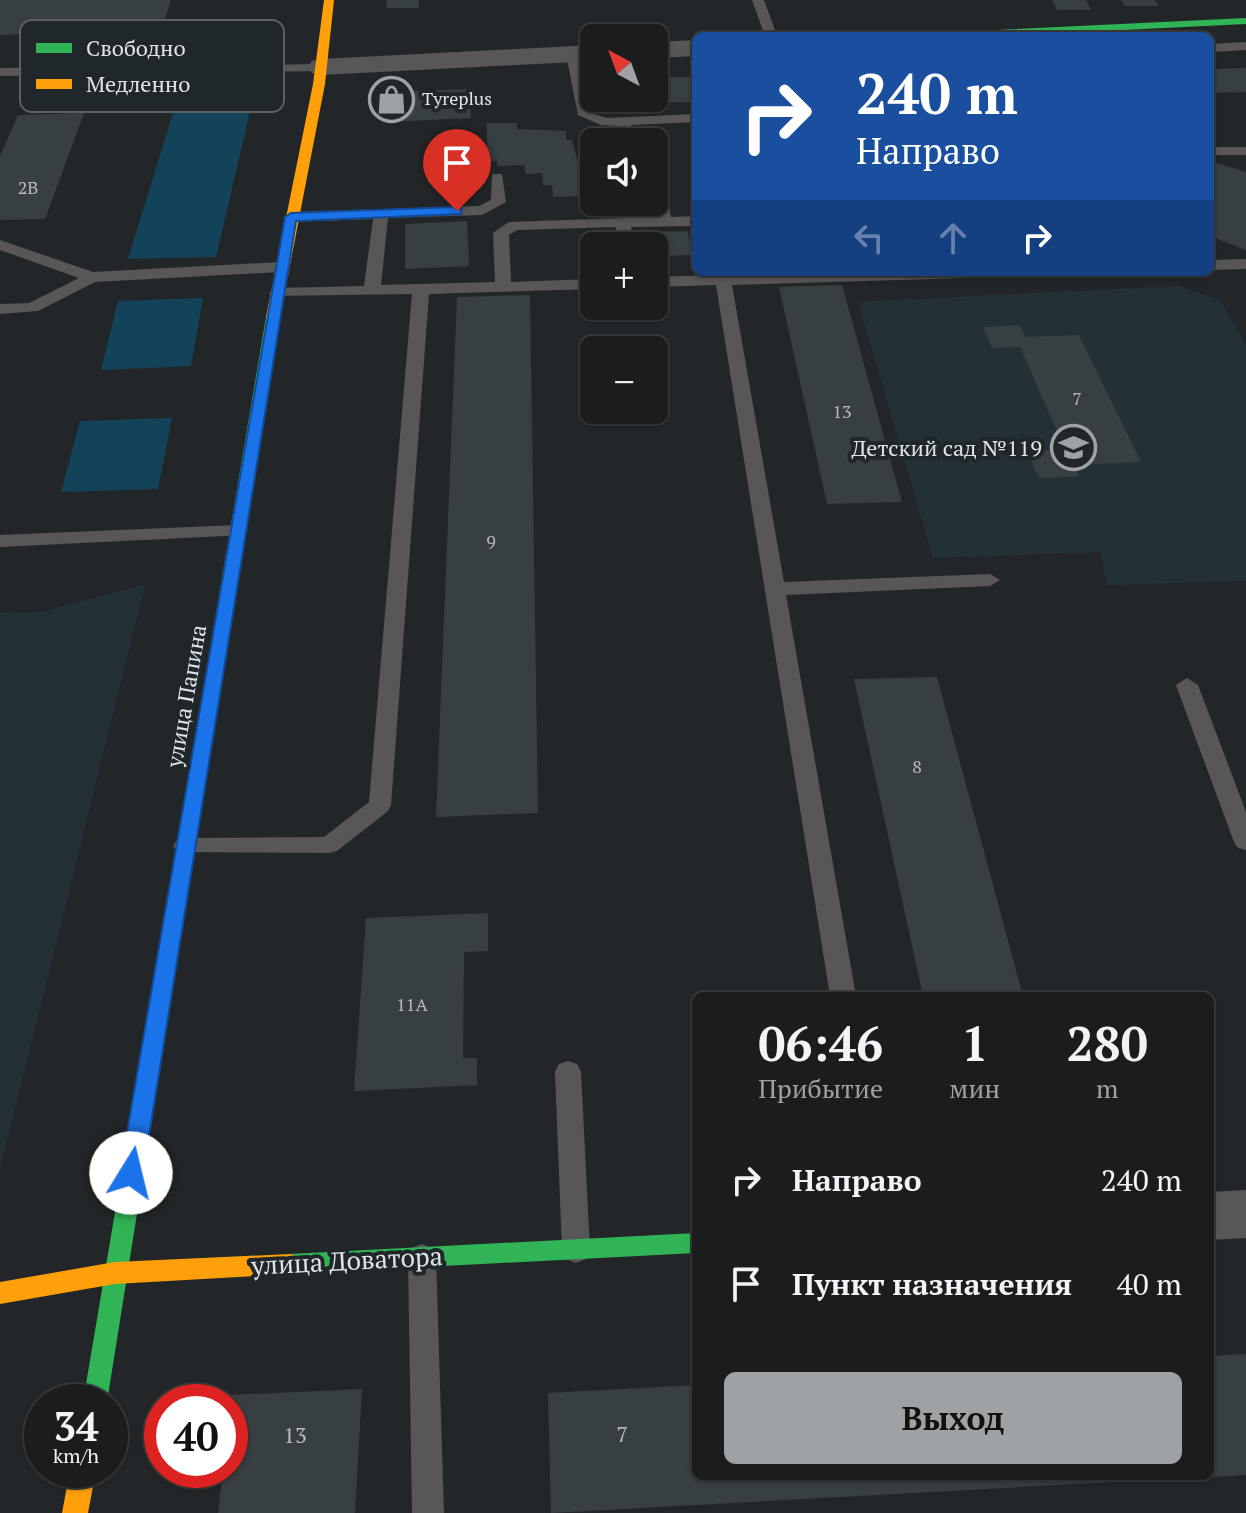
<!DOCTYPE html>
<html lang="ru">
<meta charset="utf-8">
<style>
body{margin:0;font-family:"PT Serif",serif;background:#232527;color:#f1f3f6;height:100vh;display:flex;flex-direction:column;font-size:30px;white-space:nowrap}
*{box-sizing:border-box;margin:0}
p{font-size:26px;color:#9fa1a4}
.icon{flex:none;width:44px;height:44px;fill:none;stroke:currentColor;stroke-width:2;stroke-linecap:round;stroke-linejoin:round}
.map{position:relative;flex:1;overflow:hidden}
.sheet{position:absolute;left:692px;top:992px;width:522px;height:488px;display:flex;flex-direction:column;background:#1a1c1e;border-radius:12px;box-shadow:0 2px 6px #0004,0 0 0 2px #383a3c}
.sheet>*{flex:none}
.banner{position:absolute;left:692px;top:32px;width:522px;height:244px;border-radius:12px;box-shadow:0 2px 6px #0004,0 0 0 2px #383a3c;background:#1a4fa0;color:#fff;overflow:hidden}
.needle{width:52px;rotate:319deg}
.controls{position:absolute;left:580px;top:24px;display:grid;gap:16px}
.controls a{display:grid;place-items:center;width:88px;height:88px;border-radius:12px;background:#1a1c1e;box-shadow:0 2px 6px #0004,0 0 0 2px #383a3c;font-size:40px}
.speed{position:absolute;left:24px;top:1384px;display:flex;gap:16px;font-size:40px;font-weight:700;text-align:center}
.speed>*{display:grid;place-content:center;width:104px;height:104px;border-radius:50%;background:#1a1c1e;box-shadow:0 2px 6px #0004,0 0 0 2px #383a3c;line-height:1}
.speed small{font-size:20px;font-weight:400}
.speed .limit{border:12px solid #d22;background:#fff;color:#111}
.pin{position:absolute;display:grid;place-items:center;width:68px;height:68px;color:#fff;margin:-82px -34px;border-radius:50% 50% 50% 0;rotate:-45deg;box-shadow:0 0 8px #0007}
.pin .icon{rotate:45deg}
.me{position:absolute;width:88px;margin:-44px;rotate:9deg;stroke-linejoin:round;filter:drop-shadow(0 0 6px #0008)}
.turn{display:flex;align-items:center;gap:28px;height:168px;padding:0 32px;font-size:36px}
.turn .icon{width:104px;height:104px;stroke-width:2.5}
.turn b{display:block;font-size:56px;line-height:68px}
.lanes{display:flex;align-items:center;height:76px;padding:0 32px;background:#0003;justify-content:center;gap:40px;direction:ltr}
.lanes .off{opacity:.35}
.eta{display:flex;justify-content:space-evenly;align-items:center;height:136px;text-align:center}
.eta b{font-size:48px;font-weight:600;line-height:56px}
.cta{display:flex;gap:16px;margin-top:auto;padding:16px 32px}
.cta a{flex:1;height:92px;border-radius:12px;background:#9ea2a4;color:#111;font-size:32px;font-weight:600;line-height:92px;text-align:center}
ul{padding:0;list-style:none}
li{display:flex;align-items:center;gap:24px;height:104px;padding:0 32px}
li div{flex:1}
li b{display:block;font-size:30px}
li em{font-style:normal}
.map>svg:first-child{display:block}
.built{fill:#243037}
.green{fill:#134359}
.building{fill:#383f41}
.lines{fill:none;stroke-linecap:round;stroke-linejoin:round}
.lane{fill:#575759;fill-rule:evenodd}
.street{fill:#575759;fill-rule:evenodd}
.fast{fill:#30b455;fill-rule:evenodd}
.slow{fill:#ff9f0a;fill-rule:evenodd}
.route{fill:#1a73e8;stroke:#114b97;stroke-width:2}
.labels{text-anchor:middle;stroke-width:8;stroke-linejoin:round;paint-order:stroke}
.far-poi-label{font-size:18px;fill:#e0e4e7;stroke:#20272b;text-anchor:start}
.number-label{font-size:18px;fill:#b6bbbe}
.poi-label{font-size:22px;fill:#e0e4e7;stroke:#20272b;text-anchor:end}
.street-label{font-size:22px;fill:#e0e4e7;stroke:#20272b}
.near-number-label{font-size:22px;fill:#b6bbbe}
.near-street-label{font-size:26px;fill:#e0e4e7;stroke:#20272b}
.key{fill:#20272b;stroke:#5a6063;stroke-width:2}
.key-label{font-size:22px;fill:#e0e4e7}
</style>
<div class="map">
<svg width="1246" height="1513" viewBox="0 0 1246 1513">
<rect width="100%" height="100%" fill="#232628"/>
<!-- built -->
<path class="built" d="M1179 286 1220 300 1246 344V581L1107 585 1101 552 933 558 858 302Z
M146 584 140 607 0 1169V613L41 612Z"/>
<!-- green -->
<path class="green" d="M256 86 216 257 128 259 177 100 98 101 103 90Z
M203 298 191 366 101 370 118 301Z
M172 418 158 489 61 492 80 421Z"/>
<!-- building -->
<path class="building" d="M0 0H171L162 28 0 35Z
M387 0H419V8H386Z
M1052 0H1086L1091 10H1057Z
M1121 0H1155L1159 6H1125Z
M1246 68V92L1210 93V69Z
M654 77H696V102L619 103V98H654Z
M469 89 471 118 386 122 387 92Z
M84 113 45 219 0 220V156L18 115Z
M487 123H517V129L566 131V140H572L579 166 594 165V196L553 197 552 185H543L542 173 525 174V165L497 166V161L474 162V147L487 146Z
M1210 161 1246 172V250L1210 236Z
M467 221 469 266 405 269V224Z
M688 231 692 255 660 256 656 232Z
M842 285 902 502 827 504 779 287Z
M530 295 538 813 436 817 457 297Z
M1019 325 1025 337 1079 335 1141 462 1073 465 1079 476 1039 478 1027 451 1065 449 1020 347 992 348 983 327Z
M937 677 1023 996H923L854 679Z
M488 913V951L464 952 463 1058H477V1085L354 1091 366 918Z
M1246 1354V1475L1210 1477V1356Z
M696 1385V1476L1186 1478 551 1513 548 1393Z
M362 1389 355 1513H218L223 1470H230L231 1395Z"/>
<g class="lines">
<!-- lane -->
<path class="lane" d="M752 0H764L777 36H765Z
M1246 42V50L1210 52V44Z
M573 50 580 54 591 113 607 118 696 114V122L631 125 633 142H619L617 126 601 125 578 115 566 54Z
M326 64V70L321 71 0 76V68Z
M1210 147H1246V155H1210Z
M654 159 661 163 671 217 696 216V226L631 227 634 246H618L616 227 517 230 509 235 511 282 594 279V289L429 294 391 805 388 811 337 851 329 853 177 852 173 846 177 840 185 838 324 837 369 802 412 294 271 296 269 293 277 288 364 286 373 219 291 222 283 217 291 212 479 206 491 200 492 174H502L506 202 482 215 388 218 381 285 495 282 493 233 509 222 656 217Z
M0 240 93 272 281 262 289 267 281 272 95 282 38 311 0 314V304L29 303 79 278 0 250Z
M1246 259V269L1210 270V260Z
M714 272H730V275L1008 272 1000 277 732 285 784 582 990 574 1000 580 990 586 786 595 856 996H830L716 285 654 287V277L715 275Z
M238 525 248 531 245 535 0 547V535Z
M1187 678 1198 685 1246 812V850L1238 848 1234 842 1176 685Z
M568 1061 577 1064 581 1072 590 1250 586 1259 576 1263 566 1259 562 1250 555 1072 559 1064Z
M422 1244 432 1248 436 1257 444 1513H412L408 1257 412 1248Z"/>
<!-- street -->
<path class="street" d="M696 40V56L654 58V42Z
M594 45V61L321 75 312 73 308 67 312 61 321 59Z
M1246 1190V1238L1210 1240V1192Z"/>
<!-- fast -->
<path class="fast" d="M1246 18V24L1000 36H929L934 33Z
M273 313 280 317 107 1402H83L266 317Z
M696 1233V1253L290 1274 282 1271 278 1264 282 1257 290 1254Z"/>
<!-- slow -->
<path class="slow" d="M324 0H334L325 84 280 317 273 321 266 317 313 84Z
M290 1254 298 1257 302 1264 298 1271 290 1274 115 1284 0 1304V1282L115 1262Z
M70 1470H96L88 1513H62Z"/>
</g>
<!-- route -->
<path class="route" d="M457 207 461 208V214L296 221 143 1173 139 1180 131 1183 123 1180 120 1173 285 217 291 213Z"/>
<!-- icons -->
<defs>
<symbol id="shop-ring" viewBox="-11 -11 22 22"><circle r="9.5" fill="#20272b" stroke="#9ea2a4" stroke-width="1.5"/><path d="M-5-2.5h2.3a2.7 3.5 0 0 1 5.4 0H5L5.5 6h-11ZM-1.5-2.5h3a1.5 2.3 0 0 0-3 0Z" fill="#9ea2a4"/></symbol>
<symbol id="school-ring" viewBox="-11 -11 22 22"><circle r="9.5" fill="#20272b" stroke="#9ea2a4" stroke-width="1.5"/><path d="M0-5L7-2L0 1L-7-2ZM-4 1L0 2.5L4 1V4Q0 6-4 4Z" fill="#9ea2a4"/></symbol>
</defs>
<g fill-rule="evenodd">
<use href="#shop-ring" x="366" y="74" width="51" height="51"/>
<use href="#school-ring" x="1048" y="422" width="51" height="51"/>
</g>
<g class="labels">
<!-- far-poi labels -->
<g class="far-poi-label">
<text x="422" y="105">Tyreplus</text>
</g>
<!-- number labels -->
<g class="number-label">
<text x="28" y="194">2В</text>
<text x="1077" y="405">7</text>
<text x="842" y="418">13</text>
<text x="491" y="548">9</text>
<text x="917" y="773">8</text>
<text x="412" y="1011">11А</text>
</g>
<!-- poi labels -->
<g class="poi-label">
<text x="1042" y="456">Детский сад №119</text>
</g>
<!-- street labels -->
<g class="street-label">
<text transform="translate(186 696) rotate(-80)" y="8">улица Папина</text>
</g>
<!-- near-number labels -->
<g class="near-number-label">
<text x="622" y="1442">7</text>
<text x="295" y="1443">13</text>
</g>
<!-- near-street labels -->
<g class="near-street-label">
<text transform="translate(347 1261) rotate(-3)" y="9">улица Доватора</text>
</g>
</g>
<!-- legend -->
<rect x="20" y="20" width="264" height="92" rx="12" class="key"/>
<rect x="36" y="43" width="36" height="10" fill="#30b455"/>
<rect x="36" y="79" width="36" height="10" fill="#ff9f0a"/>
<g class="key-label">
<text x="86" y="56">Свободно</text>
<text x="86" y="92">Медленно</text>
</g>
</svg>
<div class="controls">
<a><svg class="needle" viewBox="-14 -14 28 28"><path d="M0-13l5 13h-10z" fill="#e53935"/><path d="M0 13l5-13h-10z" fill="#9fa1a4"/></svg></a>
<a><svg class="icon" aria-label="sound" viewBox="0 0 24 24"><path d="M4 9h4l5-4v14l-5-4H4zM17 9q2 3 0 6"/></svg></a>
<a>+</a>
<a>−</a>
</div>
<div class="speed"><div>34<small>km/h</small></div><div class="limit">40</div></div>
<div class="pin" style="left:457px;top:211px;background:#d93025"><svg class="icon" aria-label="arrive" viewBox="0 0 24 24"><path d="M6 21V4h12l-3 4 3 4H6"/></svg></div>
<svg class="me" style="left:131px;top:1173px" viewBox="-20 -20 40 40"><circle r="19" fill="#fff"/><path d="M0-13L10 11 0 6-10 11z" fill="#1a73e8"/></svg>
<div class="banner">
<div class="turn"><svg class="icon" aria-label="right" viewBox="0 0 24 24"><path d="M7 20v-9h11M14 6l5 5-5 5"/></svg><div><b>240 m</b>Направо</div></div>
<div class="lanes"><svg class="icon off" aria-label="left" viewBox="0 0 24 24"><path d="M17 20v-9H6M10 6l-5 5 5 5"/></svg><svg class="icon off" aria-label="ahead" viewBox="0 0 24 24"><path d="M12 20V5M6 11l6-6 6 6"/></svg><svg class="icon" aria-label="right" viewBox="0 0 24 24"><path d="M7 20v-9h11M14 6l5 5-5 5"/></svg></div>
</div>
<section class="sheet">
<div class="eta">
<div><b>06:46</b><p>Прибытие</p></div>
<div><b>1</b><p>мин</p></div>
<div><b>280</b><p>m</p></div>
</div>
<ul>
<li><svg class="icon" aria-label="right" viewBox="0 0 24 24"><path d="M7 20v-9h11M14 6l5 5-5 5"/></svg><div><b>Направо</b></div><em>240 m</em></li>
<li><svg class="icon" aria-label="arrive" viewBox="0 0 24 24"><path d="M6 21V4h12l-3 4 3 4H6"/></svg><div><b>Пункт назначения</b></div><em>40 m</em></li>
</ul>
<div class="cta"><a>Выход</a></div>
</section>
</div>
